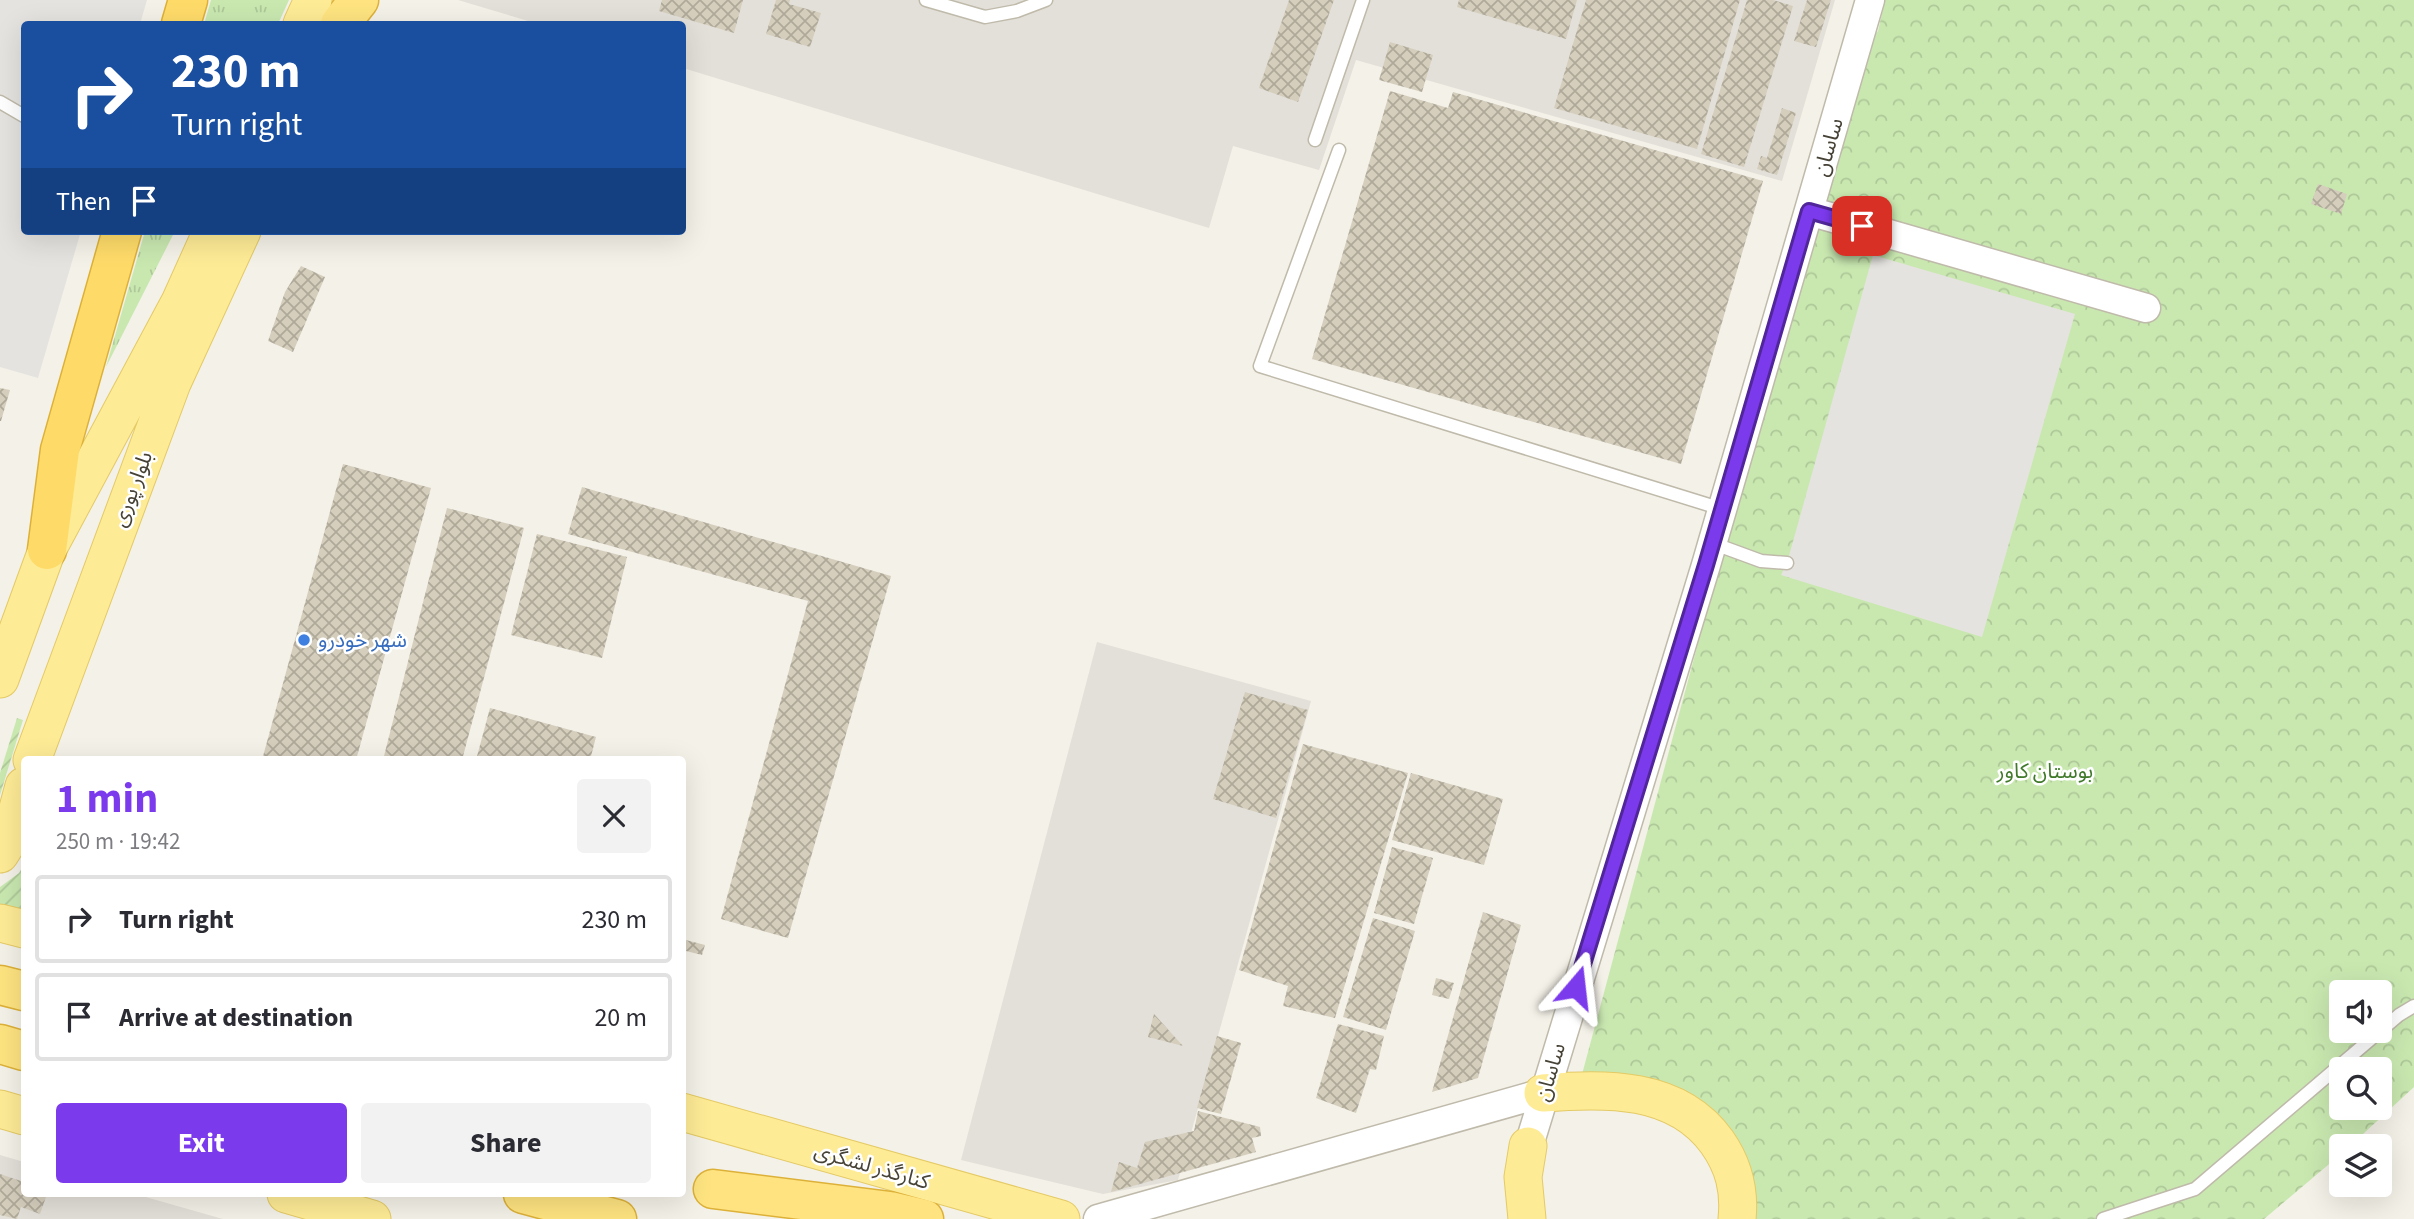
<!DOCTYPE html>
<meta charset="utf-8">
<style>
body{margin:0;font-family:"Source Sans 3","Noto Sans Arabic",sans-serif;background:#f2f2f3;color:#2b2b33;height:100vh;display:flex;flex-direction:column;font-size:26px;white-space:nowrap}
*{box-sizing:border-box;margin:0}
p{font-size:23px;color:#7c7c81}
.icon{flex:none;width:38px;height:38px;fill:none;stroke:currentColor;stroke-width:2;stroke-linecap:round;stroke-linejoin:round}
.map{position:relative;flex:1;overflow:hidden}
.side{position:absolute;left:21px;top:756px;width:665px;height:441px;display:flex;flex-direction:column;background:#fff;border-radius:7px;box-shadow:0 7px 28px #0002}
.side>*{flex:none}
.guide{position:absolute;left:21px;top:21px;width:665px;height:214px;border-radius:7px;box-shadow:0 7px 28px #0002;background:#1a4fa0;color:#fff;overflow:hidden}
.fabs{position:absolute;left:2329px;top:980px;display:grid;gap:14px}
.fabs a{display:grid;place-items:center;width:63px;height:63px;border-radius:7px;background:#fff;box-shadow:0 7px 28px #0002;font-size:35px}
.pin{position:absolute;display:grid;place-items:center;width:60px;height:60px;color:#fff;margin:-30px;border-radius:14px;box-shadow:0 4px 10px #0006}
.me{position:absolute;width:77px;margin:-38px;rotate:17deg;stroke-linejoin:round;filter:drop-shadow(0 0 5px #0008)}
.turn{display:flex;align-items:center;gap:24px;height:147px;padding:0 35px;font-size:32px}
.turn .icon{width:91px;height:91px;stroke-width:2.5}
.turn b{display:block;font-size:49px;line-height:60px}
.then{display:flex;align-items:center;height:66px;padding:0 35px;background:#0003;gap:14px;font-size:26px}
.round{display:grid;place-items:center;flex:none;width:74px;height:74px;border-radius:7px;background:#f2f2f3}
.head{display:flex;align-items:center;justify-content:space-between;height:119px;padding:0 35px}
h1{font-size:42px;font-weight:700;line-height:52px;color:#7c3aed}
.button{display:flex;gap:14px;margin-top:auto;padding:14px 35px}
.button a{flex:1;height:80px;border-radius:7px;background:#7c3aed;color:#fff;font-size:28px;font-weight:700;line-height:80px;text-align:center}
.button a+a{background:#f2f2f3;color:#2b2b33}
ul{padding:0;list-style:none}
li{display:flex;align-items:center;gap:21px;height:88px;margin:0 14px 10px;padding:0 21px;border:4px solid #e1e1e2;border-radius:7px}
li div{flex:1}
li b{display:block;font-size:26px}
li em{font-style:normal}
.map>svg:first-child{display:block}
.industrial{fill:#e3e0d9}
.grass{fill:url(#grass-tufts)}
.park{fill:url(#park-crowns);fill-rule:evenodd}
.garden{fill:url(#garden-furrows)}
.parking{fill:#e5e3df}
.building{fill:url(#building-cross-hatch)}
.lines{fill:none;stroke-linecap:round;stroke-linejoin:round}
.service-casing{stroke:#bfbaaa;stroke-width:15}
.tertiary-casing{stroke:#bfbaaa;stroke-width:31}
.primary-casing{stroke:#e4ca65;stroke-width:39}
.trunk-casing{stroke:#ddb138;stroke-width:41}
.motorway-casing{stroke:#ddb138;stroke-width:41}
.service{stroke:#fff;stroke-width:12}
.tertiary{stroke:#fff;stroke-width:28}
.primary{stroke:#feeb96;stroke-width:37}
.trunk{stroke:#fee380;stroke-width:38}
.motorway{stroke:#fedb69;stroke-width:38}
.route-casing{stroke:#51269a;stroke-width:18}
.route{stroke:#7c3aed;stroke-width:12}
.shop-dot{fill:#3f7fe0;stroke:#fff;stroke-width:2.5}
.labels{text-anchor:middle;stroke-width:5;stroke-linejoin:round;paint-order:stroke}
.street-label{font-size:21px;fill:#474236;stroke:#fff}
.shop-label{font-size:21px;fill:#366cbe;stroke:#fff;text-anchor:start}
.park-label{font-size:21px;fill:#3f7929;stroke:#fff}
</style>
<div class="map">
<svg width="2414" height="1219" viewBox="0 0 2414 1219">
<defs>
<pattern id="grass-tufts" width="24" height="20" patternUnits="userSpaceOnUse" patternTransform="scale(1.75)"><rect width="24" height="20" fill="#c9e8b0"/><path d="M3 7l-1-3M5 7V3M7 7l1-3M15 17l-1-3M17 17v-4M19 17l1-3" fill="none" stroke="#aec898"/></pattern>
<pattern id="park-crowns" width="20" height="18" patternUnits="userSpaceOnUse" patternTransform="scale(1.75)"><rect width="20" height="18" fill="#c9e8b0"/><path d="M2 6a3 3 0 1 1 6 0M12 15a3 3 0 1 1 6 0" fill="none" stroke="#aec898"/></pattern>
<pattern id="garden-furrows" width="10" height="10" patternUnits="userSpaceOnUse" patternTransform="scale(1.75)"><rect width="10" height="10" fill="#c9e8b0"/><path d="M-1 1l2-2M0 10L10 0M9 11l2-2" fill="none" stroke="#aec898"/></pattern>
<pattern id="building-cross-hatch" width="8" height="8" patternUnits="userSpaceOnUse" patternTransform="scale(1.75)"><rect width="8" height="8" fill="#d5cebd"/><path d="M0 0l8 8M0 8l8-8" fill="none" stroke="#afa99a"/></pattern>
</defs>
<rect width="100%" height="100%" fill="#f4f1e8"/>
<!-- industrial -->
<path class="industrial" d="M458 0H1835L1782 181 1356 60 1319 170 1233 146 1209 228 683 68 682 24H538Z
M1097 642 1311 701 1178 1180 1103 1194 961 1160Z
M0 1155 24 1162V1194H135L223 1219H0Z"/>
<!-- grass -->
<path class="grass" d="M211 0H289L278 24H204Z
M145 231H175L106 367Z"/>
<!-- park -->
<path class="park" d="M1885 0H2414V1087L2350 1146H2342L2341 1154 2264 1219H1744L1727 1140 1581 1078 1717 573 1872 37 1878 31ZM2342 992H2380V1031H2342ZM2342 1069H2380V1108H2342Z"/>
<!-- garden -->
<path class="garden" d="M17 718 23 720 0 795V773Z
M24 864V912L0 905V887L19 873Z"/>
<!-- parking -->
<path class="parking" d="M0 0H147L140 24H24V231H81L38 378 0 367Z
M1873 255 2075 314 1982 637 1781 575 1787 563Z"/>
<!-- building -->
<path class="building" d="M662 0H743L734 33 659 11Z
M776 0H790L789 4 821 13 810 47 766 34Z
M1289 0H1334L1298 102 1259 88Z
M1459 0H1577L1566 39 1457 7Z
M1586 0H1740L1697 149 1554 108Z
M1747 0H1773L1793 6 1744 167 1701 154Z
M1807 0H1831L1816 47 1794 41Z
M1390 42 1433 55 1422 92 1379 80Z
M1390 91 1448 108 1453 92 1763 181 1681 464 1312 359Z
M1782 108 1796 113 1777 175 1757 169 1761 156 1767 158Z
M2318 184 2347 194 2341 214 2311 204Z
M301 266 325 277 293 352 268 341 285 292Z
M0 388 10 390 1 421H0Z
M343 464 431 488 356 760H262Z
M582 487 891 576 788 938 721 919 808 601 568 534Z
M447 508 524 528 462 760H383Z
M537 534 627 557 602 658 511 635Z
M1245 692 1308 710 1276 818 1213 799Z
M490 708 596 737 590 760H476Z
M1303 744 1408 773 1335 1018 1283 1006 1288 986 1239 970Z
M1411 773 1503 799 1484 865 1392 840Z
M1392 847 1433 858 1414 924 1374 913Z
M1483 912 1521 925 1478 1078 1432 1092Z
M1373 918 1415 931 1386 1030 1343 1017Z
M682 939 705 945 702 955 682 950Z
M1436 978 1454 983 1449 999 1432 995Z
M1154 1014 1183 1046 1148 1037Z
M1338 1024 1384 1036 1376 1070 1370 1069 1356 1113 1316 1098Z
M1217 1036 1241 1043 1221 1114 1197 1108Z
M1198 1111 1260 1127 1261 1136 1252 1138 1256 1152 1111 1192 1119 1162 1137 1168 1145 1142 1194 1131Z
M0 1174 24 1182V1194H47L40 1214 21 1207 17 1219 0 1215Z"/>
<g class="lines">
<defs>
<path id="service" d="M926 0 985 17 1017 11 1046 0
M0 102 24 116
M1315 140 1363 0
M1339 150 1260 366 1722 509
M1712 543 1761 561 1787 563
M2103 1219 2195 1189 2399 1015 2414 1006"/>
<path id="tertiary" d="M1809 211 2146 308
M1523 1165 1706 565 1870 0
M1098 1219 1543 1093"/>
<path id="primary" d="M302 24 313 0
M0 679 47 550 180 302 212 231
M32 760 172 383 242 231
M0 854 10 838 24 786
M0 923 24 929
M1543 1093C1605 1088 1677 1086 1717 1142 1734 1166 1740 1190 1737 1219
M0 1109 24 1116
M682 1112 1061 1219
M286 1194 372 1219
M1527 1219 1523 1177 1528 1146"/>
<path id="trunk" d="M340 24 359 0
M0 985 24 991
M0 1044 24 1051
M713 1189 890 1211 924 1219
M523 1194 617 1219"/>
<path id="motorway" d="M181 24 188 0
M47 550 60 450 122 231"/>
</defs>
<!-- service casing -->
<use href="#service" class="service-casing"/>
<!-- tertiary casing -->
<use href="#tertiary" class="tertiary-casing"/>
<!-- primary casing -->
<use href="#primary" class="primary-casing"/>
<!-- trunk casing -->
<use href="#trunk" class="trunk-casing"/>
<!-- motorway casing -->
<use href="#motorway" class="motorway-casing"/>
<!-- service -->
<use href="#service" class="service"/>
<!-- tertiary -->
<use href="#tertiary" class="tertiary"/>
<!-- primary -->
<use href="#primary" class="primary"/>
<!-- trunk -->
<use href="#trunk" class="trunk"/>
<!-- motorway -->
<use href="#motorway" class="motorway"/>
</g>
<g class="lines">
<defs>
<path id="route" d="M1576 987 1706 565 1809 211 1862 226"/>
</defs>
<!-- route casing -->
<use href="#route" class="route-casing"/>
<!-- route -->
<use href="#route" class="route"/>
</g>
<!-- markers -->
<circle class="shop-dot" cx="304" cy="640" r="7"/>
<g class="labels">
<!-- street labels -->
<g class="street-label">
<text transform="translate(1828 147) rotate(-74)" y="7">ساسان</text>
<text transform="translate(132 489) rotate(-69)" y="7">بلوار پوری</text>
<text transform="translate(1550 1072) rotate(-73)" y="7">ساسان</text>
<text transform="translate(872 1166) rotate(16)" y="7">کنارگذر لشگری</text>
</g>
<!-- shop labels -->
<g class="shop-label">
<text x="318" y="647">شهر خودرو</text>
</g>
<!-- park labels -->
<g class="park-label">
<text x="2045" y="778">بوستان کاور</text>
</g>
</g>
</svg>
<div class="fabs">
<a><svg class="icon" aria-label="sound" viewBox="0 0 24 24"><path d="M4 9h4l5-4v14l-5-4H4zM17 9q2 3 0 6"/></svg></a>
<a><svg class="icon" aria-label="search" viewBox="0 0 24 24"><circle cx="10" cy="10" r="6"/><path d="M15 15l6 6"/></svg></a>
<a><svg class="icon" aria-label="layers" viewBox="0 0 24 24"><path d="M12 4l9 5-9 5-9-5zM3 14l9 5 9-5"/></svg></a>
</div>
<div class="pin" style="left:1862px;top:226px;background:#d93025"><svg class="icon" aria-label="arrive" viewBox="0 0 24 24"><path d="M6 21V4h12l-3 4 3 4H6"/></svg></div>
<svg class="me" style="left:1576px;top:987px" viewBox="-20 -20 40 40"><path d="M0-17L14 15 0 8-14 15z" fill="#7c3aed" stroke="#fff" stroke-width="4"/></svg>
<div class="guide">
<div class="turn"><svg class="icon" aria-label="right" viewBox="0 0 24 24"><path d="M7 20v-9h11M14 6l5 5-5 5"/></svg><div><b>230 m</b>Turn right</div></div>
<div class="then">Then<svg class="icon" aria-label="arrive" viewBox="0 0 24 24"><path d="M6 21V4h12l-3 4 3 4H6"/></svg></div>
</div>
<section class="side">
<div class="head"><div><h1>1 min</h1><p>250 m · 19:42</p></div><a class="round"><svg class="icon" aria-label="close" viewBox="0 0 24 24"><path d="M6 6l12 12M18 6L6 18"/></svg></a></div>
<ul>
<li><svg class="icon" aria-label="right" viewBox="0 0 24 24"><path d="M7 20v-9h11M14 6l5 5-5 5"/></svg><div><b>Turn right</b></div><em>230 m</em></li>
<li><svg class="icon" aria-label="arrive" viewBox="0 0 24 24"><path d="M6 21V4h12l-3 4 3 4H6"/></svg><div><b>Arrive at destination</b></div><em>20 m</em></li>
</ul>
<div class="button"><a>Exit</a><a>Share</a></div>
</section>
</div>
